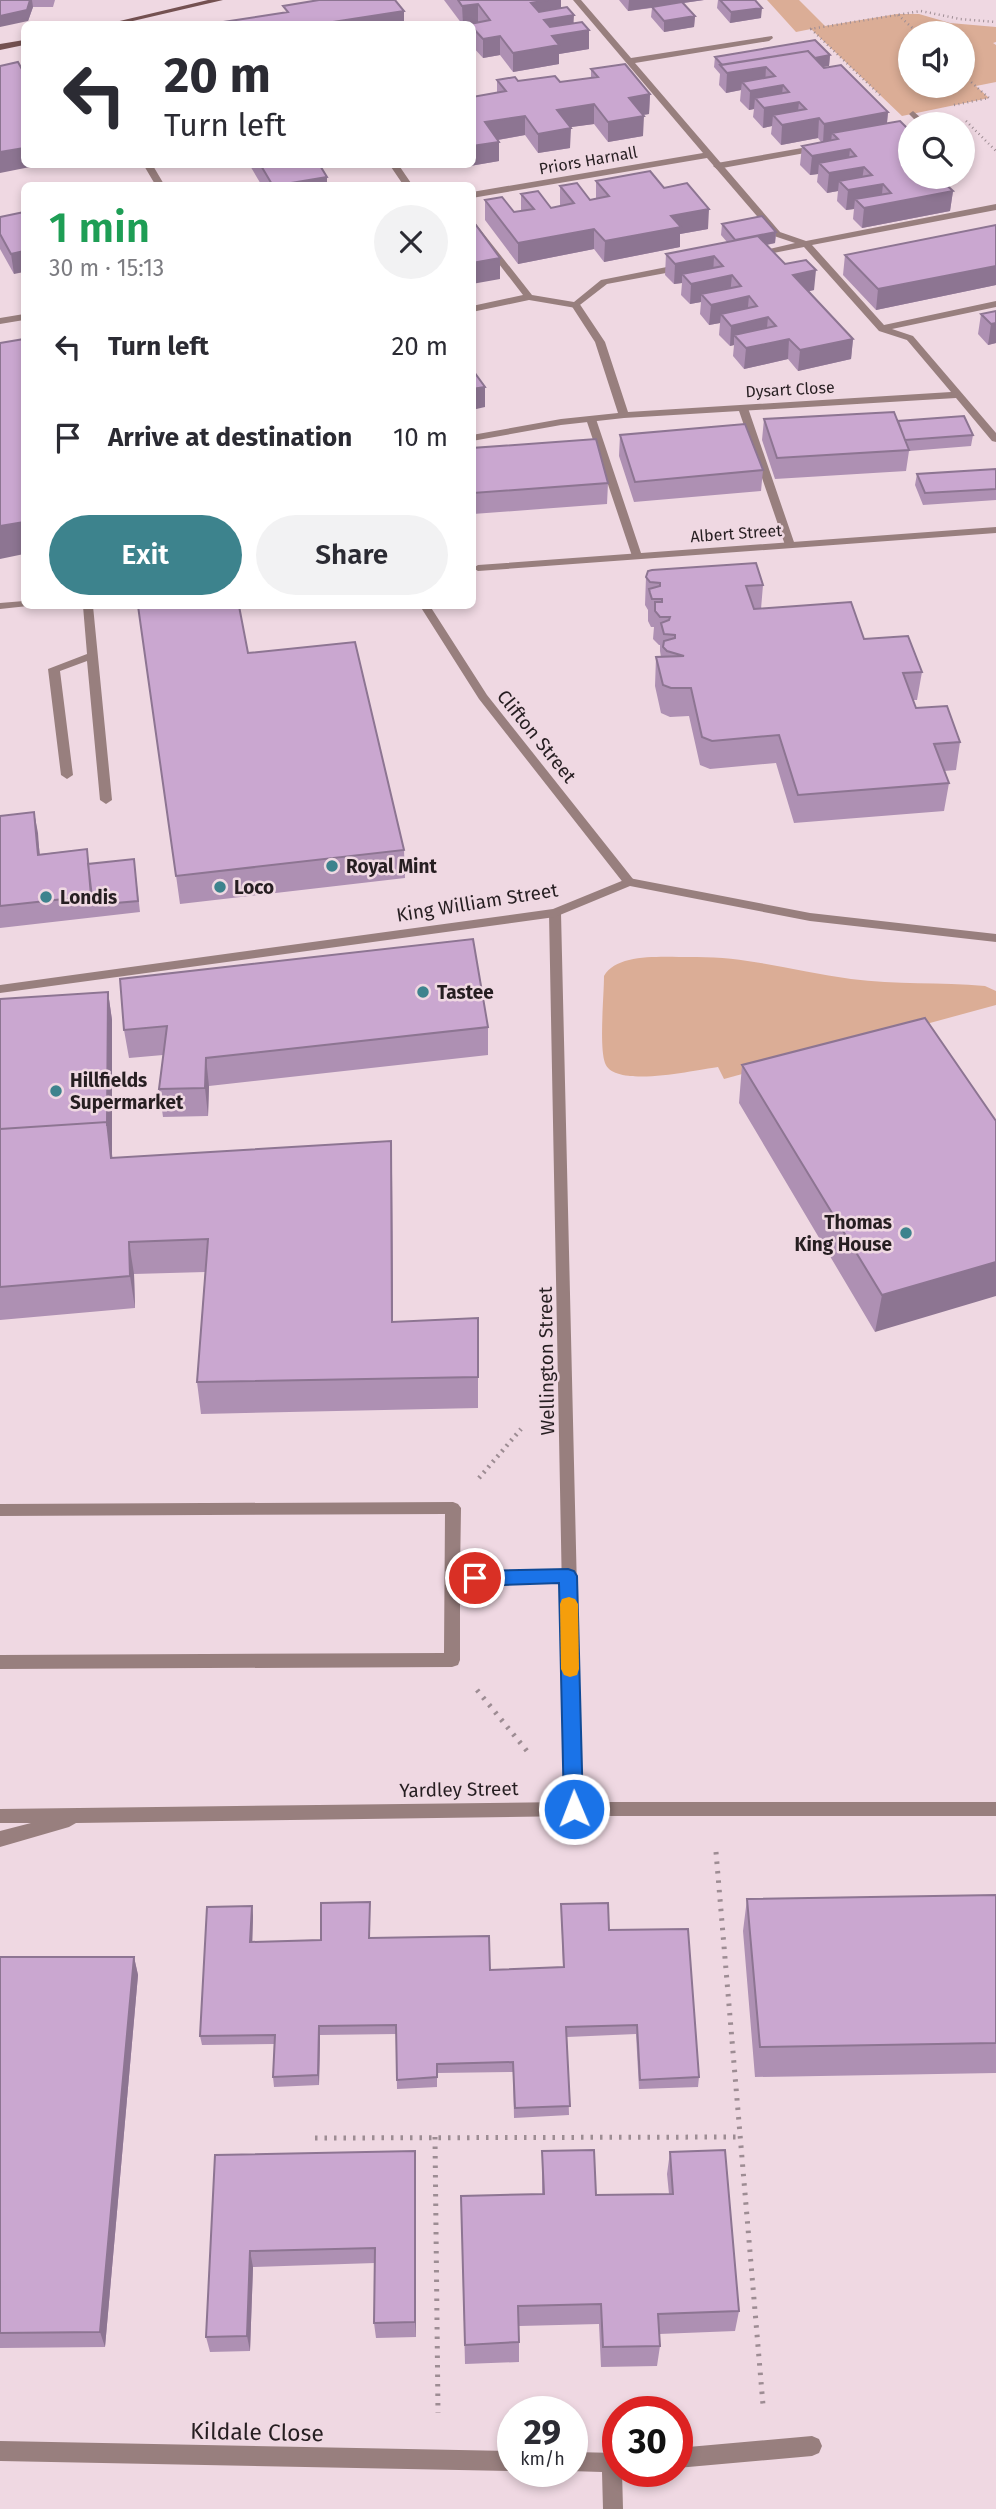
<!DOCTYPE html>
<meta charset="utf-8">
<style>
body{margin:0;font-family:"Fira Sans",sans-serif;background:#f2f2f3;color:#2b2b33;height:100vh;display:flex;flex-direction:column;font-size:26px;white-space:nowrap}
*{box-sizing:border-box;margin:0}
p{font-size:23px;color:#7c7c81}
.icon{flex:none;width:38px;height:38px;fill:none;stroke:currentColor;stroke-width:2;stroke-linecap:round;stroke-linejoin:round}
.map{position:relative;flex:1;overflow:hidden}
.panel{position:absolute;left:21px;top:182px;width:455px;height:427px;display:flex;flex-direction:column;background:#fff;border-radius:10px;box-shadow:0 4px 10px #0003}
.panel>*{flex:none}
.banner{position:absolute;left:21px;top:21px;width:455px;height:147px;border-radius:10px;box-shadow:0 4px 10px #0003;background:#fff;color:#2b2b33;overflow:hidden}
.tools{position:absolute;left:898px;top:21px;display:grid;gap:14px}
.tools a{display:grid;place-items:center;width:77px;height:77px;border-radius:50%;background:#fff;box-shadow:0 4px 10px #0003;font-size:35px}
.speed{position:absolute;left:497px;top:2396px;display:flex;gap:14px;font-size:35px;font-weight:700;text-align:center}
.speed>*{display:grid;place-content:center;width:91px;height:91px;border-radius:50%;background:#fff;box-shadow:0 4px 10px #0003;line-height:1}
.speed small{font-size:18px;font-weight:400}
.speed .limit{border:10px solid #d22;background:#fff;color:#111}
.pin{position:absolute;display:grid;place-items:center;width:60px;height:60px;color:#fff;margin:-30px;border:4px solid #fff;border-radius:50%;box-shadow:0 2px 7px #0007}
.me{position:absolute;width:77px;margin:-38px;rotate:359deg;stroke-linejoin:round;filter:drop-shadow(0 0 5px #0008)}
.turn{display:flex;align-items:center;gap:24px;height:147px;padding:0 28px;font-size:32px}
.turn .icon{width:91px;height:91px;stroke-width:2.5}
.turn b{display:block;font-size:49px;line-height:60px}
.round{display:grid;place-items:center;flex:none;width:74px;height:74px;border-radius:37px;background:#f2f2f3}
.head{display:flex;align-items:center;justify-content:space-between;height:119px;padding:0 28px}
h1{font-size:42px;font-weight:600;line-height:52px;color:#1e9e55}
.cta{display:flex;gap:14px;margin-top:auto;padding:14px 28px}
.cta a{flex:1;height:80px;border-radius:42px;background:#3d838d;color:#fff;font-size:28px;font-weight:600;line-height:80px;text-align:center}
.cta a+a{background:#f2f2f3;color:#2b2b33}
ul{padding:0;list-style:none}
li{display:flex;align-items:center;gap:21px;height:91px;padding:0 28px}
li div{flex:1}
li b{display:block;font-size:26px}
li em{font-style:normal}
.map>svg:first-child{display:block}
.green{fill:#dbad96;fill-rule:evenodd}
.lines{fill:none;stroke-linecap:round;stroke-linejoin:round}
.path-far2{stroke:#9d8c93;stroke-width:2.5;stroke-dasharray:1 3.5;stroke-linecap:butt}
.path-far1{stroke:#9d8c93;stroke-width:4.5;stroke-dasharray:2 5;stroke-linecap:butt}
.path{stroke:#9d8c93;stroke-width:5;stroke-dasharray:2.5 7;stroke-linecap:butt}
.service{fill:#987f7e;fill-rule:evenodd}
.minor{fill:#987f7e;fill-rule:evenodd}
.tertiary{fill:#987f7e;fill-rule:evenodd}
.secondary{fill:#745151;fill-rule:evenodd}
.wall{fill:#ae90b3}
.shaded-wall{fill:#8d7592}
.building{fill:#caa7d0;stroke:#8d7592;stroke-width:2}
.route{fill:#1a73e8;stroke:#114b97;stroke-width:2}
.slow{fill:#f59e0b}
.poi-dot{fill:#3d838d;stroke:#efd8e2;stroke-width:2.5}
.labels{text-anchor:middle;stroke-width:5;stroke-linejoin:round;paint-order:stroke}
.far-street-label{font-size:16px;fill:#261e21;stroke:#efd8e2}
.street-label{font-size:19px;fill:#261e21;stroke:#efd8e2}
.poi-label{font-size:19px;font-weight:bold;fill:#261e21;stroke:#efd8e2;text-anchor:start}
.near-street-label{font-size:23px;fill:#261e21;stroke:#efd8e2}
</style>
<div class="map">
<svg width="996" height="2509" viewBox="0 0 996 2509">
<rect width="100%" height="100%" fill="#efd8e2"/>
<!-- green -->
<path class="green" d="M767 0H799L825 26 897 14H919L950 23 996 27V42L993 43 996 45V82L976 86 989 98 902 116 811 29 796 32ZM910 33H962V86H910Z
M697 957C750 957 799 972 851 979 896 985 940 982 985 986L996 991V1005L724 1079 718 1067C695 1070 614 1089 605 1063 599 1046 604 997 604 976 618 951 671 958 697 957Z"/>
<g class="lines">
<!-- path-far2 -->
<path class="path-far2" d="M898 15 918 33
M810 29 921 11 960 19 996 22
M811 29 881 96
M954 105 989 98 962 74
M966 121 996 151"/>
<!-- path-far1 -->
<path class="path-far1" d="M479 1478 521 1429"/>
<!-- path -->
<path class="path" d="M477 1690 527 1751
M716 1852 763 2405
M435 2137 438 2413
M315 2138 739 2137"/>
<!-- service -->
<path class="service" d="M913 111 928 124H919L909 114Z
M819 145 822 146V150L717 169 713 166 717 163Z
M996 204V210L812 245 884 325 996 301V307L892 329 913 336V340L910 341 879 331 804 247 753 257 748 254 795 243 774 236 772 234 777 231 806 241Z
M472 219 532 295 574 302 601 280 682 264 687 267 682 270 607 284 576 308 529 300 472 312V306L523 295 472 229Z
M743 405 748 408 795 545 794 547H786L785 545 738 408Z
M591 416 596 419 642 556 641 558H633L632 556 586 419Z
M83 606H93L112 800 106 804 100 800 87 661 60 671 73 775 67 779 61 775 48 669 87 654Z
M453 1502 458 1504 461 1508 460 1572 568 1570 573 1571 576 1576 573 1581 568 1582 460 1585V1660L458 1665 452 1667 0 1669V1655L444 1653 445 1514 0 1516V1504Z"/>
<!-- minor -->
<path class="minor" d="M573 0H581L631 58 772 36 773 38 769 41 635 63 780 232V236H774L707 158 472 198V192L703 153Z
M143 164H152L165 186H156Z
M389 164H398L413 186H404Z
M573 303H579L605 342 628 412 951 392 907 340V336H913L996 433V442L992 441 956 398 624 418 561 425 472 441V435L561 419 618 413 595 342 571 305Z
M24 314V320L0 324V318Z
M996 527V533L478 571 473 568 478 565Z
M24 601V606H28L0 609V603Z
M420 606H430L487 695 633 879 635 882 633 885H625L479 699Z
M555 909 561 913 582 1802H996V1816H574L76 1823 69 1827 0 1847V1831L31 1823H0V1809L566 1802 549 913Z
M812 2436 819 2439 822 2446 819 2453 812 2456 677 2468V2448Z
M0 2441 513 2451V2471L0 2461Z
M572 2452 618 2453V2471H622L623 2509H603L602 2472 570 2471H572Z"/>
<!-- tertiary -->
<path class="tertiary" d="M629 878 810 913 996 934V942L810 921 630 886 555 917 0 993V985L553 909Z"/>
<!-- secondary -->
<path class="secondary" d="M208 0H223L120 24H107Z
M24 40V45L0 50V44Z"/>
</g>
<!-- wall -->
<path class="wall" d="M0 0H55L53 7H33L28 21Z
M444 0H561V8L574 23 589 30V49L559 54V64L513 72 500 55 483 58 472 46V24H462Z
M619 0H704L683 3 695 16 694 27 664 32 651 17 652 8 628 11Z
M718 0H755L761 18 730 23 717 8Z
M830 55 829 66 823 67 888 112 887 123 910 177H950L948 187 953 191 950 211 862 228 853 219 854 209 846 210 837 201 838 191 827 193 817 182 818 174 810 175 800 165 802 146 821 142 818 138 781 145 771 134 772 126 763 128 753 117 754 109 749 110 740 101 741 90 726 93 719 85 720 74 714 67 715 57Z
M591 69 650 94 649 114 643 115V136L608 142 594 124 570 127V148L538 153 525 135 498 140 499 161 464 167 463 164H472L497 93V80L560 82 591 78Z
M249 164H319L327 186H262Z
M596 181 664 188 708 229 680 234V247L604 262 594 249 518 264 485 220V200L514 212 521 211V194L551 208 560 206V186L590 200 596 198Z
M24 212 14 274 0 249V217Z
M722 224 776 232 775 243 767 245 785 264 814 290 809 291 853 339 851 359 798 371 788 359 744 369 733 356 734 345 730 346 719 335 720 323 709 325 700 314 701 302 690 304 681 295 682 283 674 284 665 275 666 254 727 242 721 235Z
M996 225V285L876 310 843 275 845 255Z
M996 311V343L988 345 978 334 981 314Z
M764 419 898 421 973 435 971 446 909 451 906 471 775 479 762 440Z
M620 435 763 470 761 491 634 502 619 456Z
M472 448 608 483 607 504 473 514Z
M996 469V500L923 505 915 485 917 474Z
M646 577 763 585 761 609 864 639 922 672 917 700H913L916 708 960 742 956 770 944 771 949 783 944 811 794 823 776 763 710 769 700 765 689 716 670 717 661 713 655 686 656 657H661L660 651V645H659L653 639 654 627H651L648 621V610L645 605Z
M142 633 248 653 404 850 405 878 180 904Z
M34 812 40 854 87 849 89 864 134 859 140 912 0 928V816Z
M120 979 488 1027V1055L209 1086 208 1116 163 1117 159 1089 163 1055 129 1058 124 1030Z
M108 992 112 1020V1158L392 1173 393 1322 478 1318V1408L201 1414 197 1382 205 1272 134 1274 135 1308 0 1320V999Z
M742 1065 996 1121 875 1332 739 1103Z
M996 1895V2073L755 2077 743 1931 747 1899Z
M561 1904 609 1930 699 2077 698 2087 639 2089 636 2034 567 2037 569 2115 514 2118 513 2072 437 2073V2087L397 2089 396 2034 320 2035 319 2085 274 2087 273 2077 274 2044 202 2045 200 2036 252 1906 253 1916 252 1942 321 1940 370 1912V1938L490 1970 563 1967Z
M0 1957H134L138 1975 105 2347 0 2348Z
M415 2151 416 2337 376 2338 374 2323 375 2263 253 2267 250 2351 210 2352 206 2337 215 2155Z
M542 2151 596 2195 669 2194 667 2174 670 2152 739 2311 735 2331 659 2334 660 2346 657 2366 601 2367 599 2324 519 2326V2362L465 2364 461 2196 542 2194Z"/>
<!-- shaded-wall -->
<path class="shaded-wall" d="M30 0H32L33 7 28 21 0 27V16Z
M519 0H561V17L531 22Z
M629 0H704L628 11Z
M478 4V23L463 24 462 6Z
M762 8 761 18 730 23 731 12Z
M404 11V24H320Z
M574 15 573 32 589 30V49L559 54V64L513 72V53L544 20Z
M695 16 694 27 664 32V21Z
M500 36V55L483 58V39Z
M830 55 829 66 774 75 766 67 765 86 742 82 741 90 726 93 727 73Z
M783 85 781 105 755 98 754 109 749 110 750 91Z
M650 94 649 114 629 117V98Z
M799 102 797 121 773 115 772 126 763 128 764 108Z
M594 104V124L557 129V110Z
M888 112 886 132 838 139 832 133 831 142 823 143 824 124Z
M525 116V135L485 142V122Z
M644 116 643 136 608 142V122Z
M819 118 818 138 781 145 782 125Z
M571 128 570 148 538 153V134Z
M499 142V161L464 167V164H472V146Z
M24 148V164H45L0 173V152Z
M850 149 848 168 819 163 818 174 810 175 812 156Z
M864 167 861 187 839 181 838 191 827 193 829 173Z
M327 177V186H276Z
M935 177H950L948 191Z
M883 184 881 204 855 199 854 209 846 210 848 190Z
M953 191 950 211 862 228 864 208Z
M709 209 708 229 680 234V247L604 262 605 241 671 216Z
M594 229V249L518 264V243Z
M776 232 775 243 735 251V240Z
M24 251V272L14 274 11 254Z
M714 256 713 276 682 274V283L674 284 675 264Z
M500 258V279L472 284V263Z
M996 266V285L876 310 878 289Z
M816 270 814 290 791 295 793 275Z
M732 275 730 295 701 294V302L690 304 691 284Z
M749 296 747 317 721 314 720 323 709 325 711 305Z
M768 317 766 338 734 335V345L730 346 731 326Z
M996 323V343L988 345 991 324Z
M789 339 788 359 744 369 746 348Z
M853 339 851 359 798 371 800 350Z
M485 387V407L472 410V389Z
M24 522V554L0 559V526Z
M34 812 38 833 41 876 38 855Z
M108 992 112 1020V1154L116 1190 107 1122Z
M206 1058 209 1086 208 1116 205 1088Z
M391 1141 392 1173 393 1354 392 1322Z
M129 1242 134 1274 135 1308 130 1276Z
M996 1262V1296L875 1332 882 1295Z
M252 1906 253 1916 252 1952 250 1942Z
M134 1957 138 1975 105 2347 100 2332Z
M319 2026 320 2035 319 2085 318 2075Z
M415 2151 416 2168V2337L415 2322Z
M250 2251 253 2267 250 2351 247 2336Z"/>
<!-- building -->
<path class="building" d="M0 0H30L27 10 0 16Z
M319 0H395L404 11 320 24H210L288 12 283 6Z
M458 0H548L531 3 539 12 567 7 574 15 544 20 550 27 582 22 589 30 552 36 559 45 513 53 500 36 483 39 472 27V24H470L490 20 478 4 462 6Z
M720 0H755L762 8 731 12Z
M682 2 695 16 664 21 652 7Z
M815 40 830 55 815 58 808 51 722 65 715 57Z
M808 51 824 68 841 65 888 112 824 124 819 118 782 125 773 115 806 109 799 102 764 108 755 98 789 92 783 85 750 91 742 82 775 76 766 67 727 73 720 65Z
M18 62 24 73V148L0 152V66Z
M625 64 650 94 629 98 644 116 608 122 594 104 557 110 571 128 538 134 525 116 485 122 499 142 472 146V97L506 91 497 80 515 77 518 81 555 76 560 82 598 77 591 69Z
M900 121 910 131V177H938L953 191 864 208 855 199 891 193 883 184 848 190 839 181 872 175 864 167 829 173 819 163 856 156 850 149 812 156 802 146 838 139 832 133Z
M260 164H319L327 177 273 186Z
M650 171 664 188 687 183 709 209 671 216 681 227 605 241 594 229 518 243 485 200 502 197 514 212 534 209 521 194 538 191 551 208 574 203 560 186 577 183 590 200 609 196 596 181Z
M24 212V251L11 254 0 234V217Z
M762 216 776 232 735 240 722 224Z
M473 221 500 258 472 263V222Z
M996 225V266L878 289 845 255Z
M758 236 785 264 806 260 816 270 793 275 853 339 800 350 789 339 746 348 734 335 776 326 768 317 731 326 721 314 757 306 749 296 711 305 701 294 741 286 732 275 691 284 682 274 723 266 714 256 675 264 666 254Z
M996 311V323L991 324 981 314Z
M24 339V522L0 526V343Z
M472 369 485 387 472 389Z
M894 412 909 450 777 458 764 419Z
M964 416 973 435 905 440 898 421Z
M745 424 763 470 635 482 620 435Z
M596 439 608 483 473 493 472 448Z
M996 469V489L925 493 917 474Z
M756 563 763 585 746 586 754 609 851 602 864 639 908 636 922 672 903 673 916 708 947 706 960 742 934 744 949 783 798 795 779 735 712 741 702 737 691 688H671L663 685 656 657 684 656 667 651 663 647 664 641 675 638V635L664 634 661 623 669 620 670 617H660L655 611V602H662V599H652L650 593 649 589 660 586V583L650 582 646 577 648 571 652 570Z
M138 606H239L248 653 355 642 404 850 176 876Z
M34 812 38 855 87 849 91 896 0 906V816Z
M134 859 138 901 93 905 88 864Z
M473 939 488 1027 206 1058 205 1088 159 1089 167 1026 124 1030 120 979Z
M108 992 107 1126V1122L0 1129V999Z
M925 1018 996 1121V1262L882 1295 742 1065Z
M107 1122 111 1158 391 1141 392 1322 478 1318V1377L197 1382 208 1239 129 1242 130 1276 0 1287V1129Z
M996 1895V2043L760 2047 747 1899Z
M370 1902 369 1938 489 1936 490 1970 564 1967 561 1904 608 1903 609 1930 688 1929 699 2077 640 2080 637 2025 566 2027 570 2106 515 2108 513 2062 437 2064V2077L397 2080 396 2025 319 2026 318 2075 273 2077 275 2035 200 2036 207 1907 252 1906 250 1942 321 1940V1903Z
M0 1957H134L100 2332 0 2333Z
M594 2150 596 2195 673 2194 670 2152 725 2150 739 2311 658 2314 660 2346 603 2347 601 2304 518 2306 519 2342 465 2345 461 2196 544 2194 542 2151Z
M415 2151V2322L374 2323 375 2248 250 2251 247 2336 206 2337 215 2155Z"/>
<!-- route -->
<path class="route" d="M568 1569 574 1571 577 1576 583 1809 580 1815 574 1818 567 1815 564 1809 559 1583 475 1586 469 1583 466 1578 469 1573 475 1571Z"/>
<!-- slow -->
<path class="slow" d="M569 1597 575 1599 578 1604 579 1669 577 1675 570 1677 564 1675 561 1669 560 1604 562 1599Z"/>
<!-- markers -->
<g class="poi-dot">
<circle cx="332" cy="866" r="7"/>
<circle cx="220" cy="887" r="7"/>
<circle cx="46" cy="897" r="7"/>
<circle cx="423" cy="992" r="7"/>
<circle cx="56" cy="1091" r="7"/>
<circle cx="906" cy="1233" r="7"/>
</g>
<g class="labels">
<!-- far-street labels -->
<g class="far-street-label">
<text transform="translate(588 160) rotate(-10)" y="6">Priors Harnall</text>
<text transform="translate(790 389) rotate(-3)" y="6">Dysart Close</text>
<text transform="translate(736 533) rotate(-4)" y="6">Albert Street</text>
</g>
<!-- street labels -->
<g class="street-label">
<text transform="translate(537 736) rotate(51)" y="7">Clifton Street</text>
<text transform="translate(477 902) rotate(-9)" y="7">King William Street</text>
<text transform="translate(546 1361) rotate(-91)" y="7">Wellington Street</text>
<text transform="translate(459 1789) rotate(-1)" y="7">Yardley Street</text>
</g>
<!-- poi labels -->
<g class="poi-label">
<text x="346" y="873">Royal Mint</text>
<text x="234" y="894">Loco</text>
<text x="60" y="904">Londis</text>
<text x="437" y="999">Tastee</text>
<text x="70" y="1087">Hillfields<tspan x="70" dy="22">Supermarket</tspan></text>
<text x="892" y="1229" text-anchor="end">Thomas<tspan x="892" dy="22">King House</tspan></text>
</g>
<!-- near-street labels -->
<g class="near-street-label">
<text transform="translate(257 2432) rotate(1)" y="8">Kildale Close</text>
</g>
</g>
</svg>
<div class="tools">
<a><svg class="icon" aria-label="sound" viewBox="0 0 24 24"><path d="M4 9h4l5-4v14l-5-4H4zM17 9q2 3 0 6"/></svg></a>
<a><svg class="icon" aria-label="search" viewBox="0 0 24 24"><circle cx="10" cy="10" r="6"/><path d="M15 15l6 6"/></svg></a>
</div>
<div class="speed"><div>29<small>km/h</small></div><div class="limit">30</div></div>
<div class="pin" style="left:475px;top:1578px;background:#d93025"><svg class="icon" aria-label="arrive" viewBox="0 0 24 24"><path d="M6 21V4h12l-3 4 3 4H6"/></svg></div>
<svg class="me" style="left:574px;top:1809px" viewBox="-20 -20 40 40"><circle r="17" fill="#1a73e8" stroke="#fff" stroke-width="3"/><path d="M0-11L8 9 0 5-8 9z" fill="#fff"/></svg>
<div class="banner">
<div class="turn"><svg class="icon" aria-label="left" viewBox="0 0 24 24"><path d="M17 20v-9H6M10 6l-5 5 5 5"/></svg><div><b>20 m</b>Turn left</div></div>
</div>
<section class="panel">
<div class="head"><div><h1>1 min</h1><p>30 m · 15:13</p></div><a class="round"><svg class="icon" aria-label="close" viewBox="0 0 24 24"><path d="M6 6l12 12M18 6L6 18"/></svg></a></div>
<ul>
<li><svg class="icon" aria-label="left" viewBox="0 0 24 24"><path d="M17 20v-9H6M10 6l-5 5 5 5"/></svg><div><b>Turn left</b></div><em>20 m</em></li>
<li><svg class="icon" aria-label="arrive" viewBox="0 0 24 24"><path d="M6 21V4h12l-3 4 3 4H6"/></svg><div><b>Arrive at destination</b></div><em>10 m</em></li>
</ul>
<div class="cta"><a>Exit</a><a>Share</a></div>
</section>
</div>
